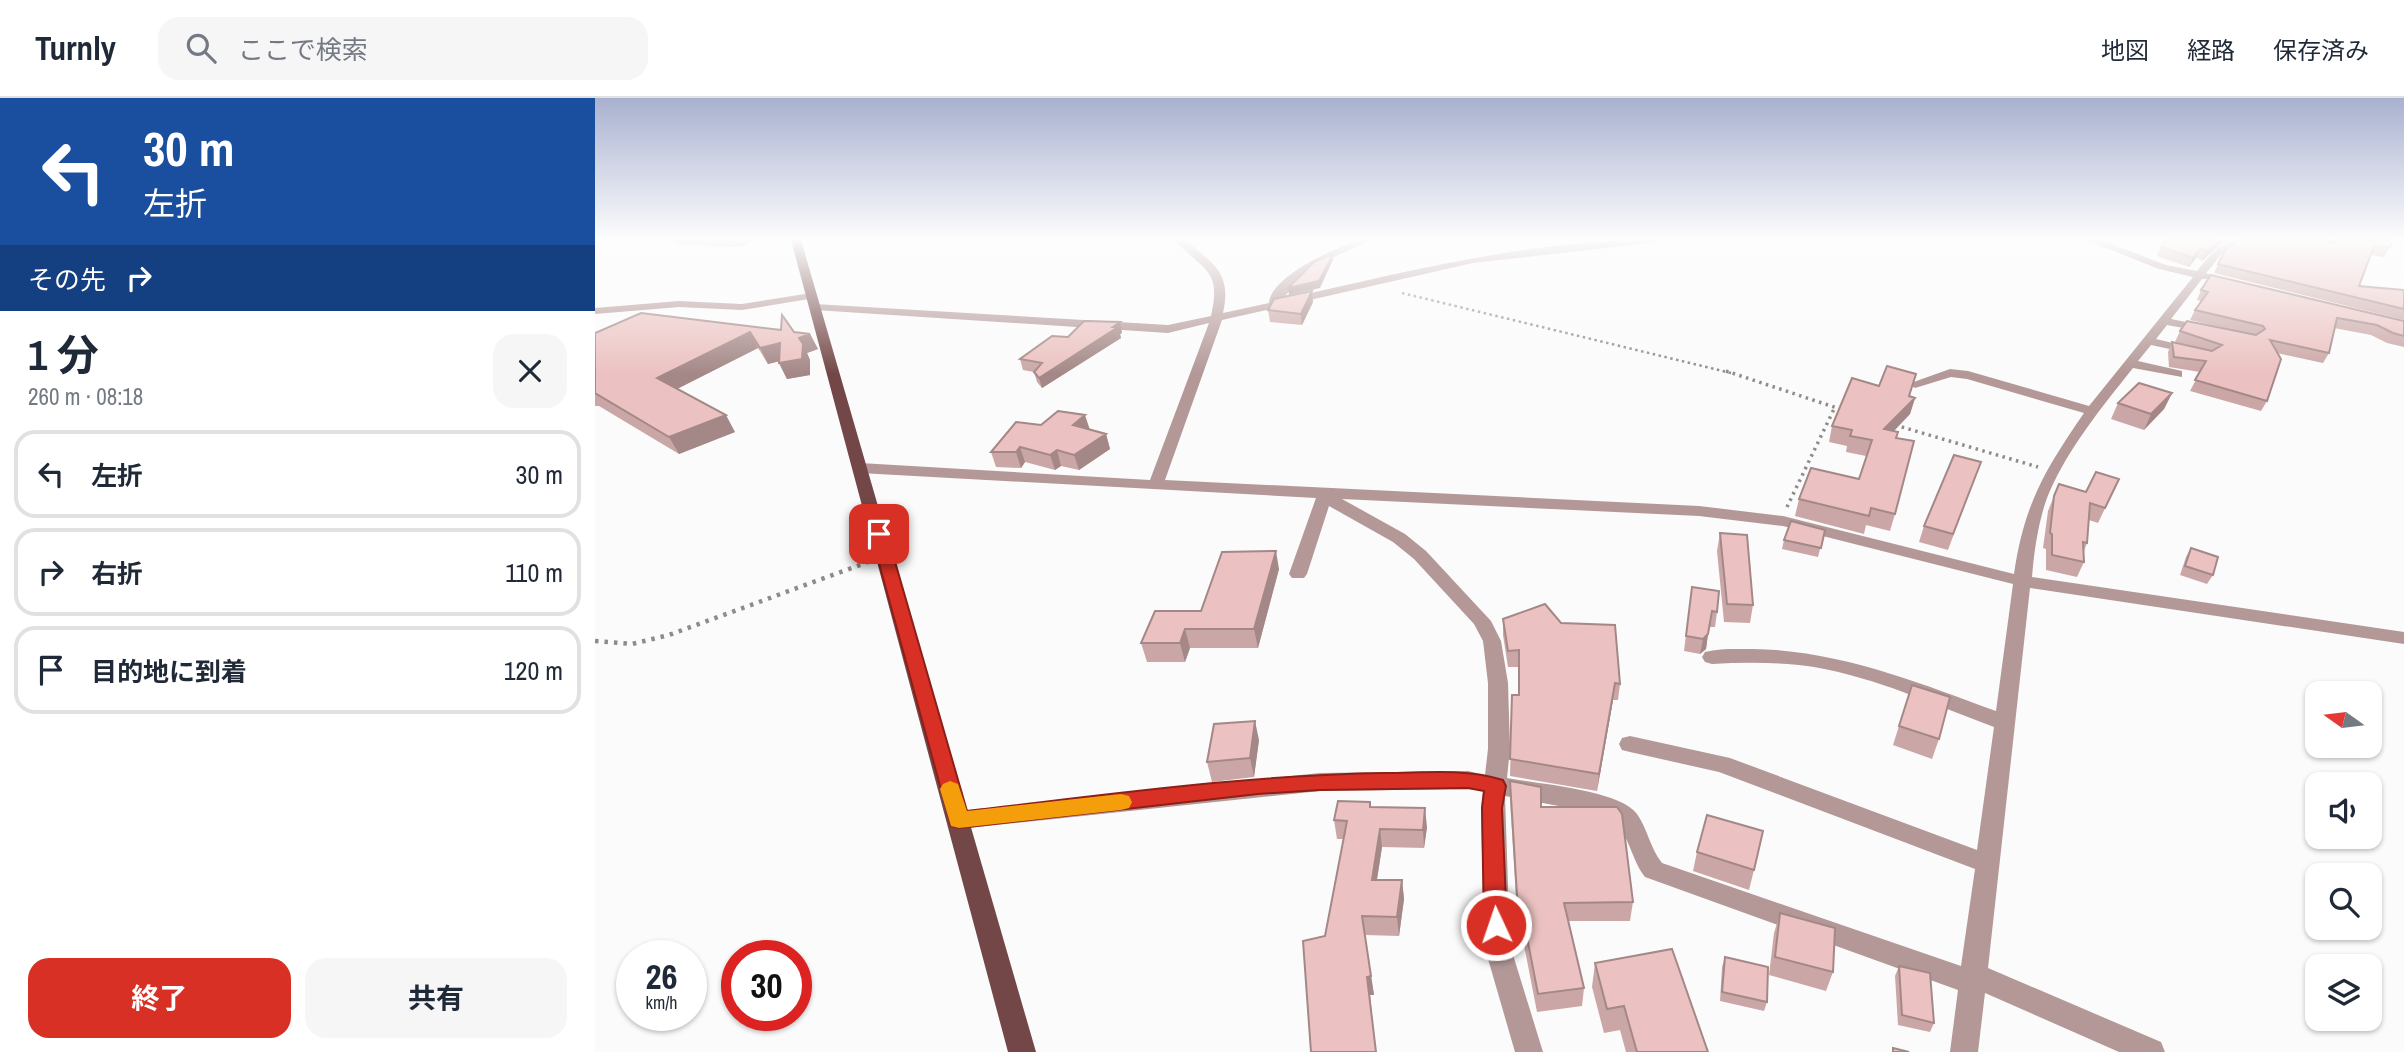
<!DOCTYPE html>
<html lang="ja">
<meta charset="utf-8">
<style>
body{margin:0;font-family:"Archivo Narrow","Noto Sans JP",sans-serif;background:#f6f6f7;color:#1f2937;height:100vh;display:flex;flex-direction:column;font-size:26px;white-space:nowrap}
*{box-sizing:border-box;margin:0}
p{font-size:23px;color:#747a83}
.icon{flex:none;width:38px;height:38px;fill:none;stroke:currentColor;stroke-width:2;stroke-linecap:round;stroke-linejoin:round}
.map{position:relative;flex:1;overflow:hidden}
.sheet{display:flex;flex-direction:column;background:#fff;width:595px}
.sheet>*{flex:none}
.top-card{background:#1a4fa0;color:#fff;overflow:hidden}
.needle{width:46px;rotate:284deg}
.buttons{position:absolute;left:1710px;top:583px;display:grid;gap:14px}
.buttons a{display:grid;place-items:center;width:77px;height:77px;border-radius:14px;background:#fff;box-shadow:0 2px 5px #0004;font-size:35px}
.speed{position:absolute;left:21px;top:842px;display:flex;gap:14px;font-size:35px;font-weight:700;text-align:center}
.speed>*{display:grid;place-content:center;width:91px;height:91px;border-radius:50%;background:#fff;box-shadow:0 2px 5px #0004;line-height:1}
.speed small{font-size:18px;font-weight:400}
.speed .limit{border:10px solid #d22;background:#fff;color:#111}
.pin{position:absolute;display:grid;place-items:center;width:60px;height:60px;color:#fff;margin:-30px;border-radius:14px;box-shadow:0 4px 10px #0006}
.me{position:absolute;width:77px;margin:-38px;rotate:357deg;stroke-linejoin:round;filter:drop-shadow(0 0 5px #0008)}
.turn{display:flex;align-items:center;gap:24px;height:147px;padding:0 28px;font-size:32px}
.turn .icon{width:91px;height:91px;stroke-width:2.5}
.turn b{display:block;font-size:49px;line-height:60px}
.then{display:flex;align-items:center;height:66px;padding:0 28px;background:#0003;gap:14px;font-size:26px}
.round{display:grid;place-items:center;flex:none;width:74px;height:74px;border-radius:21px;background:#f6f6f7}
.head{display:flex;align-items:center;justify-content:space-between;height:119px;padding:0 28px}
h1{font-size:42px;font-weight:700;line-height:52px}
.cta{display:flex;gap:14px;margin-top:auto;padding:14px 28px}
.cta a{flex:1;height:80px;border-radius:21px;background:#d93025;color:#fff;font-size:28px;font-weight:700;line-height:80px;text-align:center}
.cta a+a{background:#f6f6f7;color:#1f2937}
ul{padding:0;list-style:none}
li{display:flex;align-items:center;gap:21px;height:88px;margin:0 14px 10px;padding:0 14px;border:4px solid #e0e1e3;border-radius:21px}
li div{flex:1}
li b{display:block;font-size:26px}
li em{font-style:normal}
header{display:flex;align-items:center;gap:42px;box-sizing:border-box;height:98px;padding:0 35px;background:#fff;border-bottom:2px solid #e0e1e3}
header strong{font-size:33px}
nav{display:flex;gap:38px;margin-inline-start:auto;font-size:24px}
.search{width:490px;height:63px;background:#f6f6f7;display:flex;align-items:center;gap:18px;box-sizing:border-box;padding:0 24px;border-radius:21px;color:#747a83;font-size:26px}
main{display:flex;flex:1;min-height:0}
.map>svg:first-child{display:block}
.lines{fill:none;stroke-linecap:round;stroke-linejoin:round}
.path-far2{stroke:#908a8a;stroke-width:2.5;stroke-dasharray:2.5 3.5;stroke-linecap:butt}
.path-far1{stroke:#908a8a;stroke-width:3.5;stroke-dasharray:2.5 4.5;stroke-linecap:butt}
.path{stroke:#908a8a;stroke-width:4.5;stroke-dasharray:3.5 6;stroke-linecap:butt}
.minor{fill:#b39897;fill-rule:evenodd}
.major{fill:#734747;fill-rule:evenodd}
.wall{fill:#caa7a6}
.shaded-wall{fill:#a48887}
.building{fill:#ebc2c1;stroke:#a48887;stroke-width:2}
.route{fill:#d93025;stroke:#8d1f18;stroke-width:2}
.slow{fill:#f59e0b}
</style>
<header>
<strong>Turnly</strong>
<div class="search"><svg class="icon" aria-label="search" viewBox="0 0 24 24"><circle cx="10" cy="10" r="6"/><path d="M15 15l6 6"/></svg>ここで検索</div>
<nav><a>地図</a><a>経路</a><a>保存済み</a></nav>
</header>
<main>
<section class="sheet">
<div class="top-card">
<div class="turn"><svg class="icon" aria-label="left" viewBox="0 0 24 24"><path d="M17 20v-9H6M10 6l-5 5 5 5"/></svg><div><b>30 m</b>左折</div></div>
<div class="then">その先<svg class="icon" aria-label="right" viewBox="0 0 24 24"><path d="M7 20v-9h11M14 6l5 5-5 5"/></svg></div>
</div>
<div class="head"><div><h1>1 分</h1><p>260 m · 08:18</p></div><a class="round"><svg class="icon" aria-label="close" viewBox="0 0 24 24"><path d="M6 6l12 12M18 6L6 18"/></svg></a></div>
<ul>
<li><svg class="icon" aria-label="left" viewBox="0 0 24 24"><path d="M17 20v-9H6M10 6l-5 5 5 5"/></svg><div><b>左折</b></div><em>30 m</em></li>
<li><svg class="icon" aria-label="right" viewBox="0 0 24 24"><path d="M7 20v-9h11M14 6l5 5-5 5"/></svg><div><b>右折</b></div><em>110 m</em></li>
<li><svg class="icon" aria-label="arrive" viewBox="0 0 24 24"><path d="M6 21V4h12l-3 4 3 4H6"/></svg><div><b>目的地に到着</b></div><em>120 m</em></li>
</ul>
<div class="cta"><a>終了</a><a>共有</a></div>
</section>
<div class="map">
<svg width="1809" height="954" viewBox="0 0 1809 954">
<rect width="100%" height="100%" fill="#fbfbfb"/>
<g class="lines">
<!-- path-far2 -->
<path class="path-far2" d="M807 195 1136 275"/>
<!-- path-far1 -->
<path class="path-far1" d="M1131 273 1248 312
M1300 327 1443 369
M1192 409 1240 309"/>
<!-- path -->
<path class="path" d="M0 543 37 546 74 537 273 464"/>
<!-- minor -->
<path class="minor" d="M579 142H590C619 166 637 175 628 215L674 205C675 178 751 142 775 142L718 169 686 202C809 174 933 142 1060 142L1055 145 878 165 627 222 570 382 1104 408 1188 418 1419 476C1429 406 1450 372 1489 315L1372 281 1356 279 1320 290 1313 286 1355 271 1373 273 1494 308 1598 179 1564 171 1491 142H1506L1571 167 1602 173C1615 157 1626 142 1648 142L1626 157 1611 175 1617 177V181H1607L1576 221 1616 229V235L1572 227 1561 241 1603 251V257L1556 247 1543 263 1587 273V279L1538 270C1507 309 1474 349 1454 395 1444 419 1439 453 1437 479L1809 534V546L1435 490 1393 870 1566 944 1570 954H1524L1390 895 1383 954H1355L1363 892 1050 779C1035 760 1034 731 1012 717L910 698 915 847 948 954H920L889 847 886 710 888 693 873 691 725 693 364 731 356 729 352 722 356 715 364 713 725 675 873 673 890 677 893 651V585L888 543 879 526 819 461 798 444 734 408 712 476 709 480H697L694 476 721 400 265 375 257 370 265 365 555 382 614 225 573 235 220 212 214 209 220 206 573 227 616 218C627 170 608 173 579 142ZM747 401 1104 418 1188 428 1418 486 1401 613C1322 584 1243 552 1158 551 1143 551 1125 550 1110 554L1107 559 1110 564 1117 566C1151 564 1186 564 1219 569 1282 580 1340 607 1399 629L1382 752 1135 660 1035 638 1027 640 1024 646 1027 652 1035 654 1124 674 1380 771 1366 868 1067 765C1055 750 1053 732 1042 716 1025 692 942 686 912 680L915 651 913 585 906 543 896 523 831 453 810 436Z
M216 195 220 196V200L147 212 84 209 0 216V210L84 203 147 206Z"/>
<!-- major -->
<path class="major" d="M196 142H206L441 954H413Z"/>
</g>
<!-- wall -->
<path class="wall" d="M79 142H159L145 149 82 147Z
M1643 142H1799L1789 159 1776 157 1764 188 1809 192V222L1619 175 1623 166Z
M1626 146 1607 163 1602 159 1594 169 1562 158 1566 149Z
M1606 192 1809 223V249L1792 245 1776 237 1739 230 1734 255 1728 265 1682 255 1672 303 1666 313 1595 293 1605 274 1574 269 1573 254 1577 244 1587 246 1580 244 1585 233 1645 234 1595 222 1600 212 1606 203 1602 202Z
M718 204 707 227 675 224 673 212Z
M525 224 527 235 525 236 526 240 447 290 442 284 439 274 428 272 425 261 473 239Z
M199 234 215 236 223 251 212 255 215 262V277L192 281 184 265 185 263 173 266 163 250 82 291 140 334 84 356 4 308H0V235Z
M1577 295 1569 311 1549 332 1516 321 1523 305Z
M1315 298 1320 300 1315 316 1298 333 1301 340 1300 416 1295 433 1271 427 1269 436 1200 418 1204 401 1264 381 1271 358 1251 354 1252 348 1234 344 1237 328Z
M494 332 511 336 515 351 484 372 466 368 460 372 430 364 426 370 401 369 396 354Z
M1380 379 1353 452 1324 444 1329 428Z
M1524 381 1503 425 1494 422 1492 445 1489 453V464L1482 479 1451 472V451L1448 450 1453 413 1464 386 1491 394Z
M1230 432 1223 459 1187 451 1189 442Z
M1125 435 1158 507 1155 525 1129 524 1122 453Z
M1596 450 1618 477 1612 486 1585 477 1591 459Z
M684 471 663 550H595L590 564H552L546 545Z
M1097 489 1122 514 1120 529H1114L1111 551 1105 556 1089 553Z
M908 521 966 525 1025 586 1023 602H1018L1002 693 915 678 917 597H924L923 569H913L908 537Z
M1317 587 1344 641 1337 661 1298 647Z
M664 642 659 679 617 684 612 664Z
M915 683 946 709 1038 804 1035 823H973L989 890 987 908 942 914 929 847 924 848 915 702Z
M775 704 776 709 832 729 829 750 787 749 782 782H807L809 801 804 838 770 837 779 897H775L730 838 749 741H742L739 722Z
M1102 754 1159 772 1154 792 1098 773Z
M1185 815 1238 874 1231 893 1174 877 1179 835Z
M1130 859 1172 904 1169 913 1125 903 1127 869Z
M1000 865 1113 954H1031L1025 932 1009 935 997 889Z
M1304 868 1339 925 1335 934 1303 927 1300 878Z"/>
<!-- shaded-wall -->
<path class="shaded-wall" d="M142 142H159L145 149Z
M1624 142H1638L1626 146 1607 163 1611 154Z
M1606 150 1602 159 1594 169 1598 160Z
M738 156V162L725 190 694 197 693 190Z
M717 193 718 204 707 227 706 216Z
M525 224 527 235 525 236 526 240 447 290 444 280Z
M155 234 163 250 72 296 62 280Z
M215 236 223 251 212 255 215 262V277L192 281 184 265 204 240Z
M185 245 193 261 173 266 165 250Z
M1321 276 1311 309 1320 300 1315 316 1285 348 1289 331Z
M1577 295 1569 311 1549 332 1556 316Z
M131 317 140 334 84 356 74 339Z
M490 317 495 332 478 327Z
M511 336 515 351 484 372 479 357Z
M425 349 430 364 426 370 421 354Z
M462 352 466 368 460 372 455 357Z
M681 453 684 471 663 550 659 531Z
M590 531 595 550 590 564 585 545Z
M1113 536 1111 551 1105 556 1108 541Z
M1020 585 1018 602 1002 693 1004 676Z
M660 623 664 642 659 679 655 660Z
M830 710 832 729 829 750 828 732Z
M785 731 787 749 779 800 777 782Z
M807 782 809 801 804 838 802 819Z
M776 878 779 897H775L781 954 772 879Z"/>
<!-- building -->
<path class="building" d="M1571 142H1624L1611 154 1606 150 1598 160 1566 149Z
M1643 142H1731L1740 145 1743 142H1798L1794 150 1779 148 1764 188 1809 192V211L1623 166 1632 150Z
M738 156 724 183 693 190 719 164Z
M1616 177 1809 223V238L1798 235 1782 227 1742 220 1734 255 1675 242 1686 261 1672 303 1600 282 1611 263 1579 259 1577 244 1617 253 1627 247 1585 233 1592 223 1661 237 1670 231 1668 228 1600 212 1613 194 1606 192Z
M717 193 706 216 673 212 679 201Z
M46 215 186 232 187 217 199 234 215 236 204 240 208 246 207 261 184 265 185 245 165 250 155 234 62 280 131 317 74 339 0 295V235Z
M489 223 525 224 518 229H523L444 280 439 274 447 265 425 261 457 238 473 239Z
M1292 268 1321 276 1314 298 1320 300 1289 331 1303 334 1301 340 1319 343 1300 416 1276 410 1274 418 1204 401 1216 370 1264 381 1277 342 1255 338 1257 332 1237 328 1257 280 1284 288Z
M1544 285 1577 295 1556 316 1523 305Z
M463 313 490 317 478 327 511 336 479 357 462 352 455 357 425 349 421 354H396L421 324 446 327Z
M1359 357 1386 364 1358 436 1329 428Z
M1501 374 1524 381 1510 410 1495 405 1492 445 1488 444 1489 464 1457 457V436L1455 435 1459 398 1464 386 1491 394Z
M1196 423 1230 432 1226 450 1189 442Z
M1125 435 1152 437 1158 507 1132 506Z
M1596 450 1623 459 1618 477 1590 468Z
M681 453 659 531H590L585 545H546L560 513H606L627 454Z
M1097 489 1124 493 1122 514 1117 513 1113 536 1108 541 1091 538Z
M950 506 966 525 1020 527 1025 586 1020 585 1004 676 915 661 917 597H924V552L913 553 908 521Z
M1317 587 1355 599 1344 641 1304 628Z
M660 623 655 660 612 664 619 626Z
M915 683 946 689V709H1022L1027 716 1038 804 969 805 989 890 943 896 930 829 924 830Z
M743 703 775 704V709L830 710 828 732 785 731 777 782H807L802 819 767 818 776 878 772 879 781 954H716L708 843 730 838 752 723 739 722Z
M1112 717 1168 733 1159 772 1102 754Z
M1185 815 1240 830 1238 874 1180 859Z
M1077 851 1113 954H1042L1029 908 1012 911 1000 865Z
M1130 859 1173 869 1172 904 1127 894Z
M1304 868 1335 875 1339 925 1307 917Z
M1298 950 1314 954H1298Z"/>
<!-- sky -->
<linearGradient id="sky" x2="0" y2="1"><stop stop-color="#a9b1d0"/><stop offset="0.51" stop-color="#fdfdfd"/><stop offset="1" stop-color="#fdfdfd" stop-opacity="0"/></linearGradient>
<rect width="1809" height="276" fill="url(#sky)"/>
<!-- route -->
<path class="route" d="M284 432 292 436 372 713C511 697 651 677 791 675 830 675 870 670 908 682L911 688 907 710 912 827 909 834 901 837 893 834 889 827 887 710 889 693 873 690 725 692 663 696 364 730 356 728 276 436Z"/>
<!-- slow -->
<path class="slow" d="M355 683 363 686 372 713 526 696 534 698 537 704 534 710 526 712 364 730 356 728 345 691 348 686Z"/>
</svg>
<div class="buttons">
<a><svg class="needle" viewBox="-14 -14 28 28"><path d="M0-13l5 13h-10z" fill="#e53935"/><path d="M0 13l5-13h-10z" fill="#747a83"/></svg></a>
<a><svg class="icon" aria-label="sound" viewBox="0 0 24 24"><path d="M4 9h4l5-4v14l-5-4H4zM17 9q2 3 0 6"/></svg></a>
<a><svg class="icon" aria-label="search" viewBox="0 0 24 24"><circle cx="10" cy="10" r="6"/><path d="M15 15l6 6"/></svg></a>
<a><svg class="icon" aria-label="layers" viewBox="0 0 24 24"><path d="M12 4l9 5-9 5-9-5zM3 14l9 5 9-5"/></svg></a>
</div>
<div class="speed"><div>26<small>km/h</small></div><div class="limit">30</div></div>
<div class="pin" style="left:284px;top:436px;background:#d93025"><svg class="icon" aria-label="arrive" viewBox="0 0 24 24"><path d="M6 21V4h12l-3 4 3 4H6"/></svg></div>
<svg class="me" style="left:901px;top:827px" viewBox="-20 -20 40 40"><circle r="17" fill="#d93025" stroke="#fff" stroke-width="3"/><path d="M0-11L8 9 0 5-8 9z" fill="#fff"/></svg>
</div>
</main>
